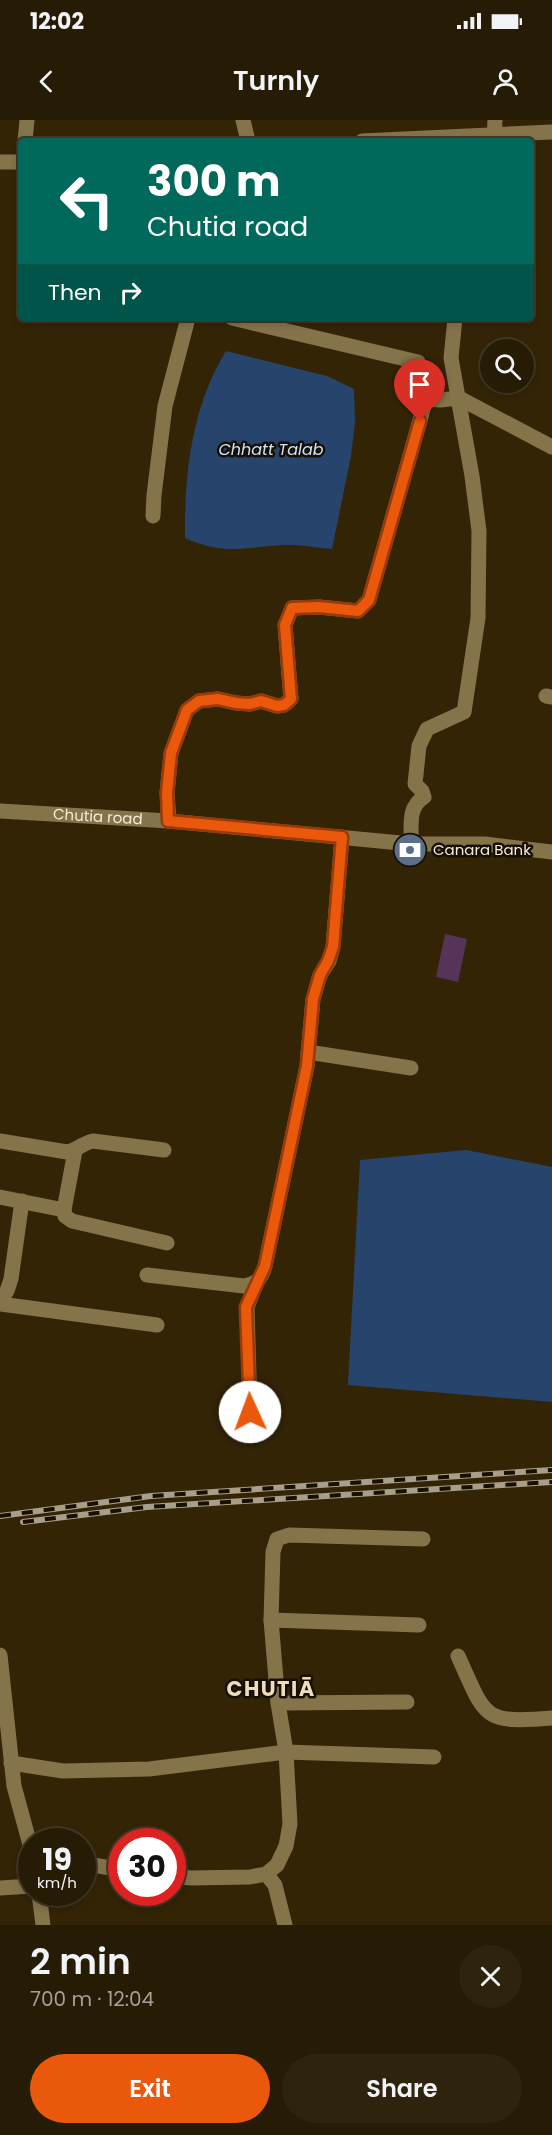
<!DOCTYPE html>
<meta charset="utf-8">
<style>
body{margin:0;font-family:Poppins,sans-serif;background:#2e240e;color:#f1f3f6;height:100vh;display:flex;flex-direction:column;font-size:22px;white-space:nowrap}
*{box-sizing:border-box;margin:0}
p{font-size:20px;color:#a4a19a}
.icon{flex:none;width:33px;height:33px;fill:none;stroke:currentColor;stroke-width:2;stroke-linecap:round;stroke-linejoin:round}
.map{position:relative;height:1805px;overflow:hidden}
.panel{display:flex;flex-direction:column;background:#261b04;flex:1}
.panel>*{flex:none}
.top-card{position:absolute;left:18px;top:18px;width:516px;height:183px;border-radius:6px;box-shadow:0 3px 9px #0003,0 0 0 2px #423926;background:#00695c;color:#fff;overflow:hidden}
.fabs{position:absolute;left:480px;top:219px;display:grid;gap:12px}
.fabs a{display:grid;place-items:center;width:54px;height:54px;border-radius:50%;background:#261b04;box-shadow:0 3px 9px #0003,0 0 0 2px #423926;font-size:30px}
.speed{position:absolute;left:18px;top:1708px;display:flex;gap:12px;font-size:30px;font-weight:700;text-align:center}
.speed>*{display:grid;place-content:center;width:78px;height:78px;border-radius:50%;background:#261b04;box-shadow:0 3px 9px #0003,0 0 0 2px #423926;line-height:1}
.speed small{font-size:15px;font-weight:400}
.speed .limit{border:9px solid #d22;background:#fff;color:#111}
.pin{position:absolute;display:grid;place-items:center;width:51px;height:51px;color:#fff;margin:-62px -26px;border-radius:50% 50% 50% 0;rotate:-45deg;box-shadow:0 0 6px #0007}
.pin .icon{rotate:45deg}
.me{position:absolute;width:66px;margin:-33px;rotate:358deg;stroke-linejoin:round;filter:drop-shadow(0 0 4px #0008)}
.turn{display:flex;align-items:center;gap:21px;height:126px;padding:0 30px;font-size:27px}
.turn .icon{width:78px;height:78px;stroke-width:2.5}
.turn b{display:block;font-size:42px;line-height:51px}
.then{display:flex;align-items:center;height:57px;padding:0 30px;background:#0003;gap:12px;font-size:22px}
.round{display:grid;place-items:center;flex:none;width:63px;height:63px;border-radius:32px;background:#2e240e}
.head{display:flex;align-items:center;justify-content:space-between;height:102px;padding:0 30px}
h1{font-size:36px;font-weight:600;line-height:45px}
.primary-button{display:flex;gap:12px;margin-top:auto;padding:12px 30px}
.primary-button a{flex:1;height:69px;border-radius:36px;background:#ea580c;color:#fff;font-size:24px;font-weight:600;line-height:69px;text-align:center}
.primary-button a+a{background:#2e240e;color:#f1f3f6}
.status{display:flex;justify-content:space-between;align-items:center;height:42px;padding:0 30px;background:#261b04;direction:ltr}
.status svg{height:16px;fill:currentColor}
header{display:flex;justify-content:space-between;align-items:center;height:78px;padding:0 30px;background:#261b04;font-size:27px;font-weight:600}
.map>svg:first-child{display:block}
.water{fill:#27446c}
.building{fill:#583359}
.lines{fill:none;stroke-linecap:round;stroke-linejoin:round}
.minor{stroke:#85734a;stroke-width:15}
.rail-casing{stroke:#aa9e88;stroke-width:6}
.rail{stroke:#150f04;stroke-width:4;stroke-dasharray:11;stroke-linecap:butt}
.route-casing{stroke:#983908;stroke-width:15}
.route{stroke:#ea580c;stroke-width:10}
.labels{text-anchor:middle;stroke-width:5;stroke-linejoin:round;paint-order:stroke}
.street-label{font-size:15px;fill:#f4ead9;stroke:#150f04}
.poi-label{font-size:15px;fill:#f4ead9;stroke:#150f04;text-anchor:start}
.water-label{font-size:16px;font-style:italic;fill:#cfe2fe;stroke:#150f04}
.district-label{font-size:21px;font-weight:bold;letter-spacing:1.5px;fill:#efdcba;stroke:#150f04}
</style>
<div class="status"><b>12:02</b><svg viewBox="0 0 49 12"><path d="M0 12V9h3v3zM5 12V6h3v6zM10 12V3h3v9zM15 12V0h3v12zM26 1h20v11H26zM47 4h2v5h-2z"/></svg></div>
<header><svg class="icon" aria-label="back" viewBox="0 0 24 24"><path d="M15 5l-7 7 7 7"/></svg>Turnly<svg class="icon" aria-label="person" viewBox="0 0 24 24"><circle cx="12" cy="8" r="4"/><path d="M4 21q1-7 8-7t8 7"/></svg></header>
<div class="map">
<svg width="552" height="1805" viewBox="0 0 552 1805">
<rect width="100%" height="100%" fill="#332406"/>
<!-- water -->
<path class="water" d="M226 231 327 256 354 269 355 302 351 336 332 429C316 428 298 424 281 425 242 428 223 435 185 418 184 354 192 286 226 231Z
M466 1030 552 1047V1282L348 1265 360 1040Z"/>
<!-- building -->
<path class="building" d="M445 814 467 819 458 862 436 857Z"/>
<g class="lines">
<!-- minor -->
<g class="minor">
<path d="M243 0 248 21"/>
<path d="M25 21 27 0"/>
<path d="M362 21 552 12"/>
<path d="M494 21 495 0"/>
<path d="M0 42H21"/>
<path d="M426 279 440 280 459 278 552 327"/>
<path d="M153 396 154 375 165 286 188 198"/>
<path d="M546 576 552 577"/>
<path id="s1" d="M0 691 169 701 411 724H485L552 732"/>
<path d="M169 701 167 673 171 633 187 590 199 581 218 579 236 583 250 584 261 581 277 586 284 585 291 579 285 505 292 488 319 487 358 491 369 480 426 279 418 242 232 198"/>
<path d="M411 724C412 705 407 688 424 677L422 671 415 664 419 626 427 609 464 592 478 498 479 411 472 356 451 238 455 198"/>
<path d="M308 932 411 948"/>
<path d="M0 1021 67 1032C77 1030 83 1023 93 1021L164 1030"/>
<path d="M75 1031 64 1090 65 1096 72 1101 167 1123"/>
<path d="M0 1077 64 1090"/>
<path d="M147 1155 244 1166C258 1163 261 1159 265 1146L307 946 313 879 320 855 329 841 333 827 342 717"/>
<path d="M0 1180 7 1171 11 1159 22 1081"/>
<path d="M0 1184 157 1205"/>
<path d="M250 1292 247 1187 256 1164"/>
<path d="M271 1500 419 1505"/>
<path d="M0 1535 14 1666 32 1732"/>
<path d="M458 1536C486 1597 481 1604 552 1598"/>
<path d="M278 1583 407 1582"/>
<path d="M11 1643 63 1651 149 1649 286 1632 434 1637"/>
<path d="M82 1743 122 1750"/>
<path d="M266 1754 275 1765 285 1805"/>
<path d="M172 1756 191 1758 250 1757 266 1754 277 1745 286 1726 290 1704 286 1632 278 1583 271 1500 273 1432 277 1419 289 1415 423 1419"/>
<path d="M0 1768 32 1766"/>
<path d="M39 1773 43 1805"/>
</g>
<defs>
<path id="rail" d="M0 1396 151 1376 552 1350
M23 1402 147 1387 552 1362"/>
</defs>
<!-- rail casing -->
<use href="#rail" class="rail-casing"/>
<!-- rail -->
<use href="#rail" class="rail"/>
</g>
<g class="lines">
<defs>
<path id="route" d="M250 1292 246 1187 265 1146 307 946 313 879 320 855 328 841 333 827 342 717 168 701 167 673 171 633 187 590 199 581 218 579 236 583 250 584 261 581 277 586 284 585 291 579 285 505 292 488 319 487 358 491 369 480 420 301"/>
</defs>
<!-- route casing -->
<use href="#route" class="route-casing"/>
<!-- route -->
<use href="#route" class="route"/>
</g>
<!-- icons -->
<defs>
<symbol id="bank-disc" viewBox="-11 -11 22 22"><circle r="9.5" fill="#5c6f8a" stroke="#150f04"/><path d="M-6-4H6V4H-6ZM0-2.3a2.3 2.3 0 1 0 0 4.6a2.3 2.3 0 1 0 0-4.6Z" fill="#fff"/></symbol>
</defs>
<g fill-rule="evenodd">
<use href="#bank-disc" x="391" y="711" width="38" height="38"/>
</g>
<g class="labels">
<!-- street labels -->
<g class="street-label">
<text dy="5" stroke="none"><textPath href="#s1" startOffset="98">Chutia road</textPath></text>
</g>
<!-- poi labels -->
<g class="poi-label">
<text x="433" y="735">Canara Bank</text>
</g>
<!-- water labels -->
<g class="water-label">
<text x="271" y="335">Chhatt Talab</text>
</g>
<!-- district labels -->
<g class="district-label">
<text x="271" y="1576">CHUTIĀ</text>
</g>
</g>
</svg>
<div class="fabs">
<a><svg class="icon" aria-label="search" viewBox="0 0 24 24"><circle cx="10" cy="10" r="6"/><path d="M15 15l6 6"/></svg></a>
</div>
<div class="speed"><div>19<small>km/h</small></div><div class="limit">30</div></div>
<div class="pin" style="left:420px;top:301px;background:#d93025"><svg class="icon" aria-label="arrive" viewBox="0 0 24 24"><path d="M6 21V4h12l-3 4 3 4H6"/></svg></div>
<svg class="me" style="left:250px;top:1292px" viewBox="-20 -20 40 40"><circle r="19" fill="#fff"/><path d="M0-13L10 11 0 6-10 11z" fill="#ea580c"/></svg>
<div class="top-card">
<div class="turn"><svg class="icon" aria-label="left" viewBox="0 0 24 24"><path d="M17 20v-9H6M10 6l-5 5 5 5"/></svg><div><b>300 m</b>Chutia road</div></div>
<div class="then">Then<svg class="icon" aria-label="right" viewBox="0 0 24 24"><path d="M7 20v-9h11M14 6l5 5-5 5"/></svg></div>
</div>
</div>
<section class="panel">
<div class="head"><div><h1>2 min</h1><p>700 m · 12:04</p></div><a class="round"><svg class="icon" aria-label="close" viewBox="0 0 24 24"><path d="M6 6l12 12M18 6L6 18"/></svg></a></div>
<div class="primary-button"><a>Exit</a><a>Share</a></div>
</section>
